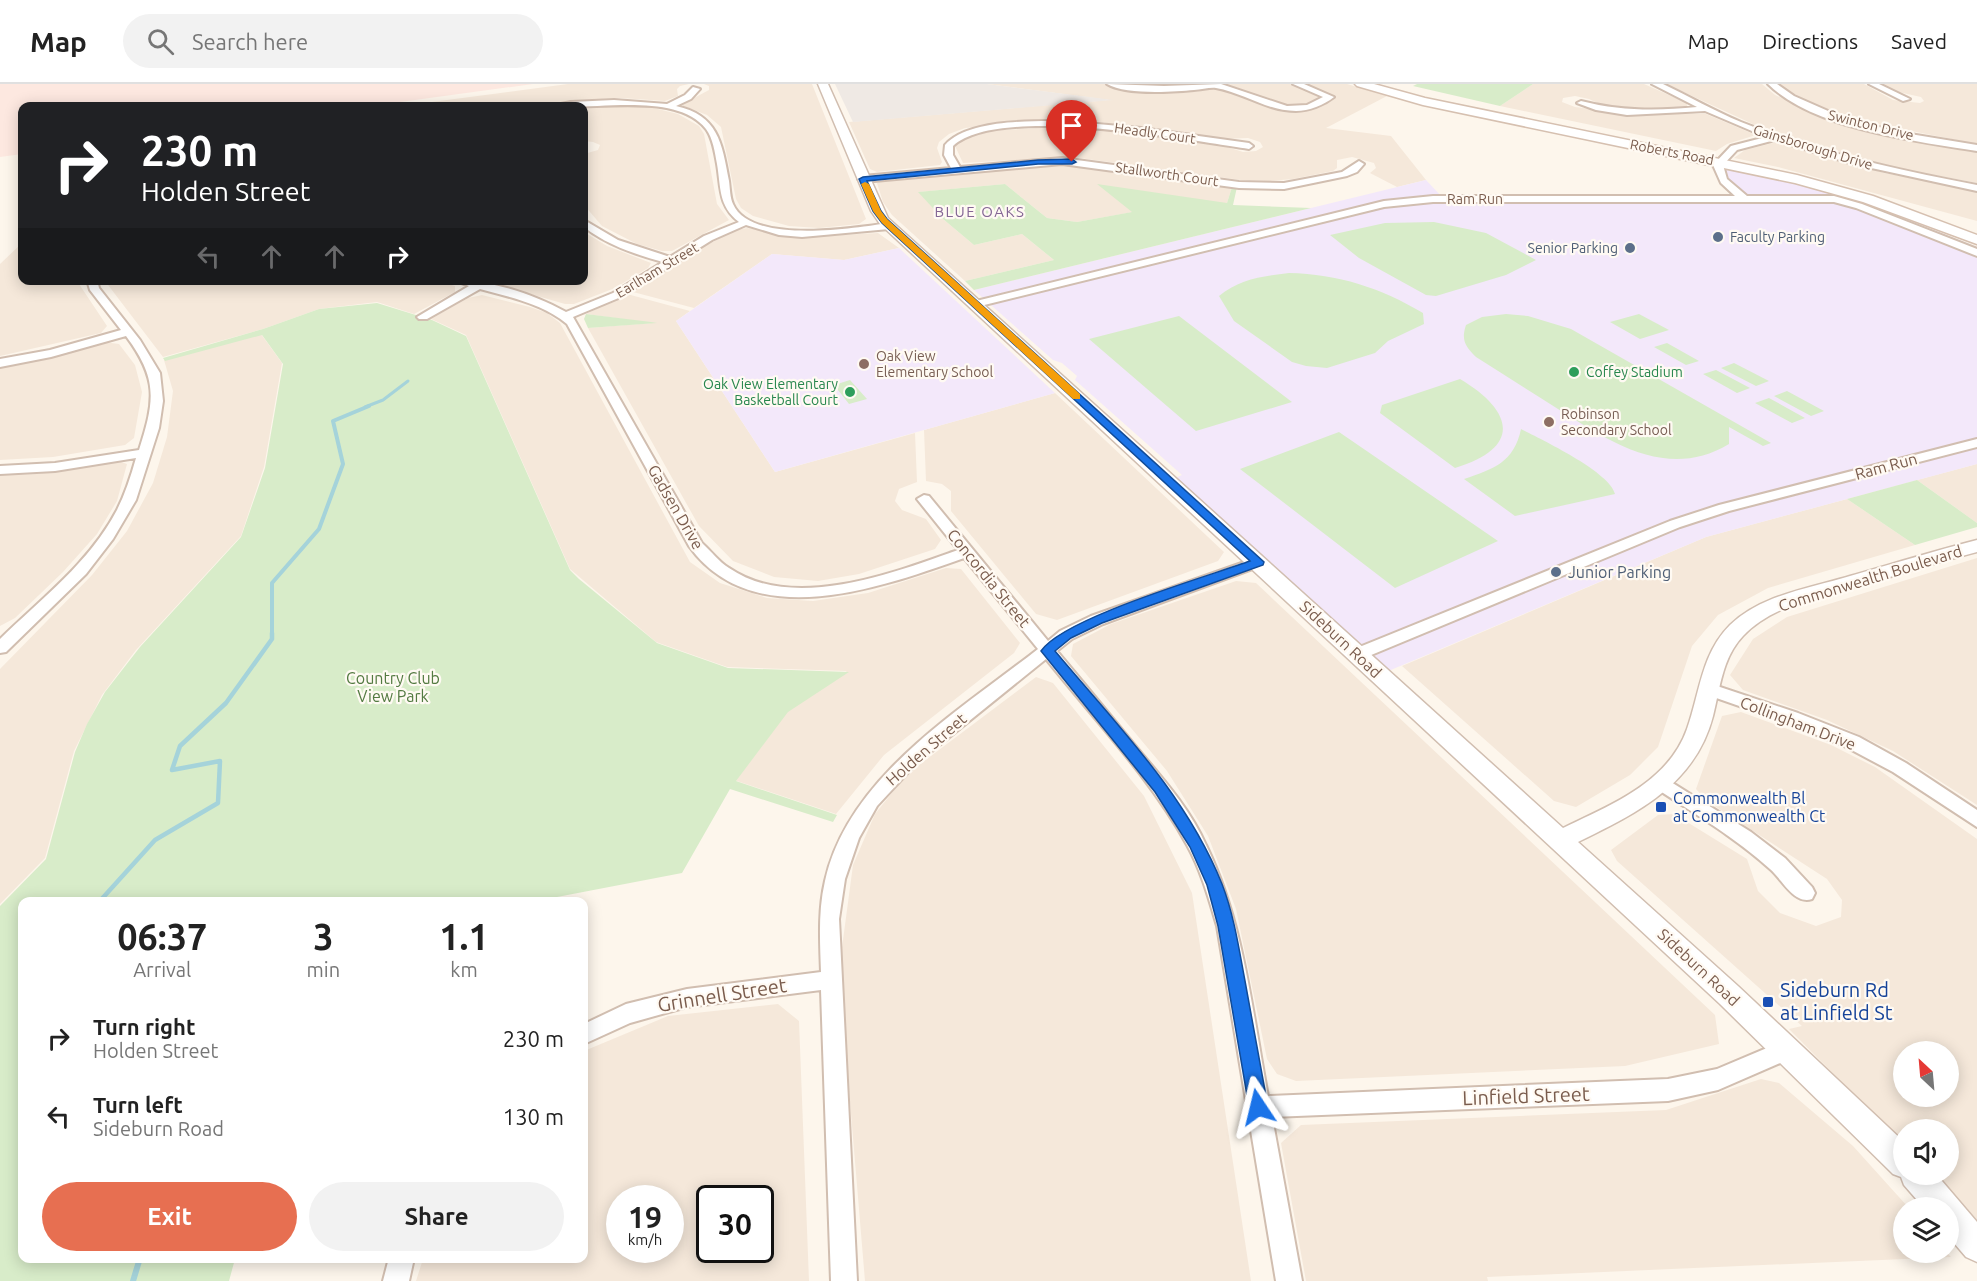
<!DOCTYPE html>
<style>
body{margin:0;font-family:Ubuntu,sans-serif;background:#f2f2f2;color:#222;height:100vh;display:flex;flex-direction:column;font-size:22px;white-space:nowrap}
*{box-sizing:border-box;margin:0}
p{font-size:20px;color:#767676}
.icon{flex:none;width:33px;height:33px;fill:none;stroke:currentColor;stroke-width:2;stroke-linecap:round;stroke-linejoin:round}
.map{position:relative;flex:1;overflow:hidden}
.panel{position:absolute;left:18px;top:813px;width:570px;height:366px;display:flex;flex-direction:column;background:#fff;border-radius:12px;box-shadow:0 3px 15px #0003}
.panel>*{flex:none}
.guide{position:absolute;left:18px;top:18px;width:570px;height:183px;border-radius:12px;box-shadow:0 3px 15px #0003;background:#202124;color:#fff;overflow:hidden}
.needle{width:39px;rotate:334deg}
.tools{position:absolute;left:1893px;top:957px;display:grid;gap:12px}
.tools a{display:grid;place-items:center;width:66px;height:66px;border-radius:50%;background:#fff;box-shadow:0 3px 15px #0003;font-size:30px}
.speed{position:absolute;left:606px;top:1101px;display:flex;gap:12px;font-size:30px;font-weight:700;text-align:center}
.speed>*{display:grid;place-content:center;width:78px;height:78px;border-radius:50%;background:#fff;box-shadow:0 3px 15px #0003;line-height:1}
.speed small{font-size:15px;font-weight:400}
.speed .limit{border:3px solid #111;border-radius:9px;background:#fff;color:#111}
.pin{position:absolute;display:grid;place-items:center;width:51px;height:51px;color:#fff;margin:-62px -26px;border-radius:50% 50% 50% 0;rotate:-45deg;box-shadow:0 0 6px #0007}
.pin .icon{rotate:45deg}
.me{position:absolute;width:66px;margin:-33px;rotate:350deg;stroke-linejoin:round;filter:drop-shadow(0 0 4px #0008)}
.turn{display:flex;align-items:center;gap:21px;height:126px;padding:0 24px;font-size:27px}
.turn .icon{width:78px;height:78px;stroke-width:2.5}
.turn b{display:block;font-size:42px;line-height:51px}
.lanes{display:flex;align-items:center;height:57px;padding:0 24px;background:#0003;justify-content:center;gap:30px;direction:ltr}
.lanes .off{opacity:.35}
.eta{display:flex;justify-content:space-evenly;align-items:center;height:102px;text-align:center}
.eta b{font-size:36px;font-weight:600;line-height:42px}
.primary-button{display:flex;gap:12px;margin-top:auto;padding:12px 24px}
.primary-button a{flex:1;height:69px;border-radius:36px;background:#e76f51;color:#fff;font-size:24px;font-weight:600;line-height:69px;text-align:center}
.primary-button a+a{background:#f2f2f2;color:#222}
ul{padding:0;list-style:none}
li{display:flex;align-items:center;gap:18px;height:78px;padding:0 24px}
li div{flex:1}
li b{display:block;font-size:22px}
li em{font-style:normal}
header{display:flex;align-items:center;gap:36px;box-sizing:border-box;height:84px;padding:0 30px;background:#fff;border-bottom:2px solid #e0e0e0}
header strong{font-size:28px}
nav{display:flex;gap:33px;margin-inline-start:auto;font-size:21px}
.search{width:420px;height:54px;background:#f2f2f2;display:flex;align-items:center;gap:15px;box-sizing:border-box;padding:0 21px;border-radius:33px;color:#767676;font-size:22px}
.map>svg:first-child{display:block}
.residential{fill:#f5e8da;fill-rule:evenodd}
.commercial{fill:#fde8e0}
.industrial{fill:#efe9e4}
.education{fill:#f3e8fa}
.green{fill:#d8ecc9}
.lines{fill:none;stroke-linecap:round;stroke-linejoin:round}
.stream-far3{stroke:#a5d3da;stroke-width:3}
.stream-far2{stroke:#a5d3da;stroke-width:4}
.stream-far1{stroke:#a5d3da;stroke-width:4.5}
.stream{stroke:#a5d3da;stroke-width:6}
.minor-casing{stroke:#d1beb0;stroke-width:4}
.tertiary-casing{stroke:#d1beb0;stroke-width:3}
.secondary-casing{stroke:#d6c0b0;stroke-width:3}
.minor{fill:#fff;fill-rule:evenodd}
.tertiary{fill:#fff;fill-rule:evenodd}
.secondary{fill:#fff;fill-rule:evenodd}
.route{fill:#1a73e8;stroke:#114b97;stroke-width:1.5}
.slow{fill:#f59e0b}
.service-dot{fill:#5c6f8a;stroke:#fffaf3;stroke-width:2}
.education-dot{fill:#8d6e63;stroke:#fffaf3;stroke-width:2}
.leisure-dot{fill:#2e9e5b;stroke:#fffaf3;stroke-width:2}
.transit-dot{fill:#1a4fb4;stroke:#fffaf3;stroke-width:2}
.labels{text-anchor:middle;stroke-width:4.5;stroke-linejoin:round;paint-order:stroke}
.far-street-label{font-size:14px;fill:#7a5c4d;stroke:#fffaf3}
.far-service-label{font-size:14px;fill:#4e5e75;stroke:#fffaf3;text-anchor:start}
.far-education-label{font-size:14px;fill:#785e54;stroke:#fffaf3;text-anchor:start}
.far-leisure-label{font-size:14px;fill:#27864d;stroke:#fffaf3;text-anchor:start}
.far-neighbourhood-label{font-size:15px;letter-spacing:1.5px;fill:#846695;stroke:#fffaf3}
.street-label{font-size:16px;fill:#7a5c4d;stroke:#fffaf3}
.service-label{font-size:16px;fill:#4e5e75;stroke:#fffaf3;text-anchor:start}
.park-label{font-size:16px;fill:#537a41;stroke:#fffaf3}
.transit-label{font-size:16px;fill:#164399;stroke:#fffaf3;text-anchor:start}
.near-transit-label{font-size:20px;fill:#164399;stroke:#fffaf3;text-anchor:start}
.near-street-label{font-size:20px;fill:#7a5c4d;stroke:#fffaf3}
</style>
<header>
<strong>Map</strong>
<div class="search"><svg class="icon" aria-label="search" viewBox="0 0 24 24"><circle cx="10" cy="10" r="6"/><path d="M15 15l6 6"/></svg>Search here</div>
<nav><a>Map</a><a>Directions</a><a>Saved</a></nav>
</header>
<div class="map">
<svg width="1977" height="1197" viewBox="0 0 1977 1197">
<rect width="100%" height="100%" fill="#fdf6ec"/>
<!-- residential -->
<path class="residential" d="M568 0H689L680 2 677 5 678 12 665 17 621 14 579 16 532 22H401Z
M704 0H812L866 135 859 140 819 144 789 142 753 132 741 124 736 115 721 43 707 31 681 21 709 6V2Z
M987 0H1347L1387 12 1326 44 1391 52 1426 96 1397 103 1370 89 1376 84 1374 79 1352 73 1337 76V84L1333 87 1293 95 1270 97 1241 96 1072 73 963 79 955 62 969 52 989 47 1070 42 1221 61 1243 68 1256 67 1263 63 1260 58 1248 54 1222 55 1093 37 1060 35 965 44 949 50 939 58 937 64 942 78 940 81 877 88 870 85 849 38 1109 16Z
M1533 0H1644L1687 19V22L1656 25 1621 24 1604 22 1589 15 1575 12 1563 14 1562 18 1575 23 1630 30H1706L1756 51 1727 60 1716 67 1500 22Z
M1666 0H1762L1775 11 1819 31 1977 66V99L1907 86 1848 71 1755 41Z
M1779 0H1864L1893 16 1920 19 1924 17 1921 13 1889 6 1881 0H1977V60L1866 38 1816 23 1790 9Z
M612 20 646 22 678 30 699 42 704 50 717 120 729 136 672 167H662L637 160 602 142 584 121V70L598 66 600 61 593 58 584 57V22H579Z
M1773 59H1782L1884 89 1977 106V137L1778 83 1734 74 1745 66Z
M1067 80 1232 103 1227 119 1133 128 1077 138 1047 134 1005 100 919 108 943 135 974 161 1022 150 1054 176 965 197 892 131 883 118 877 99 886 95 1034 81Z
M747 144 803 153 878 149 899 164 844 176 772 170 694 224 633 208 707 161 736 146Z
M584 148 607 162 651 179 648 184 615 204 574 220H565L485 197 584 196Z
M22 159V196L77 197 107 242 101 249 0 272V180Z
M436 196 455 202V208L414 230 377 218 319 225 263 245 163 273 105 197Z
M627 210 690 227 676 237 775 388 915 349 917 398 899 405 895 417 902 426 926 435 941 456 935 465 859 490 818 497 774 493 733 477 699 442 588 244 652 239 586 230Z
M482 211 530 223 547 229 560 239 690 478 720 499 767 514 813 517 868 509 946 484 961 485 1020 559 1014 569 884 671 836 730 734 696 786 627 847 587 727 583 656 558 570 485 466 251 431 235 468 214Z
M261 250 282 279 264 383 241 452 136 566 102 611 74 667 45 774 0 820V585L92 491 127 447 153 399 167 353 173 307 164 276Z
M104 258 119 260 135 281 142 308 134 354 125 361 53 373 0 376V282Z
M1055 309 1224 468 1218 477 1057 536 1036 530 951 427V407L942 400 926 397 924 346Z
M118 377 127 380 117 417 97 450 63 488 15 534 0 542V391L36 390Z
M1977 380V439L1917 396Z
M1847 415 1915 461 1768 504 1718 531 1692 562 1658 663 1630 691 1576 723 1554 717 1402 582 1706 453Z
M1977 474V721L1893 667 1827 636 1743 606 1730 591 1753 555 1787 533Z
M1236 497 1256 499 1715 931 1719 960 1625 982 1296 997 1277 990 1267 975 1236 825 1208 752 1167 687 1071 572 1073 560 1111 540Z
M1036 593 1053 599 1144 712 1192 809 1251 1197H865L839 886 853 781 875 730 907 690Z
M1741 628 1831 661 1875 683 1977 755V1142L1933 1091 1948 1090V1046H1904L1903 1060 1789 945 1802 942 1617 777 1611 766 1658 731 1674 730 1747 775 1758 807 1780 829 1816 842 1841 833 1842 816 1827 795 1707 717 1696 705 1722 632ZM1904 968H1948V1012H1904Z
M778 920 799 937 809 1197H416L423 1175 584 1174V967L668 932ZM620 1114H670V1166H620ZM710 1114H760V1166H710Z
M1761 995 1779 999 1853 1062 1908 1123 1904 1124V1168L1947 1169 1951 1173 1487 1193 1488 1197H1306L1281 1059 1301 1041 1666 1026Z"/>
<!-- commercial -->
<path class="commercial" d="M0 0H533L371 22H22V70L0 73Z"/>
<!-- industrial -->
<path class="industrial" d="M835 0H987L1113 16 853 38Z"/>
<!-- education -->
<path class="education" d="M1717 82 1767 91 1826 107 1885 127 1977 163V380L1706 453 1386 588 1173 395 1182 391 1075 296 1077 292 1062 279 1053 276 974 206 1426 96 1442 113 1740 114Z
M899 164 1055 309 775 388 676 237 772 170 844 176Z"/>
<!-- green -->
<path class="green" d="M1417 0H1533L1500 22 1413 2Z
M1005 100 1047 134 1077 138 1132 128 1097 100 1227 119 1232 103H1237L1233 121 1311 124 974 206 965 197 1054 176 1022 150 974 161 943 135 918 108Z
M1434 138 1486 149 1536 176 1506 191 1436 212 1426 211 1359 174 1330 151 1385 139Z
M1289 189C1338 190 1381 204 1423 229L1424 240 1388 257 1375 269 1327 284 1306 282 1292 278 1234 237 1219 212C1239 195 1263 192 1289 189Z
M377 219 432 236 466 252 570 486 579 495 657 559 728 584 849 588 788 628 736 697 837 731 833 738 730 705 682 789 531 818H22V1174L235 1175 229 1197H0V822L46 775 75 668 87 640 105 608 140 563 241 453 265 384 283 280 262 251 165 277 163 274 263 245 319 225Z
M586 230 651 238 657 239 588 244 584 235Z
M1506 230 1528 232 1571 245 1771 359 1763 362 1729 343V360C1668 397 1610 358 1558 325 1531 308 1503 290 1476 273 1465 262 1461 256 1466 241L1482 233Z
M1639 230 1669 246 1640 255 1610 238Z
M1179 232 1292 318 1196 347 1089 255Z
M1667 259 1699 277 1686 281 1654 263Z
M1734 279 1769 297 1756 302 1721 284Z
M1716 286 1750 304 1737 309 1703 290Z
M1460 295C1514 327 1522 364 1455 384L1380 329 1382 321Z
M850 296 867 315 849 320 834 301Z
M1787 307 1824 327 1811 332 1774 312Z
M1769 314 1805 334 1792 339 1755 319Z
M1521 345C1542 356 1610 388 1615 410L1515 432 1464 395C1494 385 1514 378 1521 345Z
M1339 348 1498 457 1395 504 1240 385Z
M1917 396 1977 439V443L1915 461 1847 415Z"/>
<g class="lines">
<!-- stream-far3 -->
<path class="stream-far3" d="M365 323 383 316 408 297"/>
<!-- stream-far2 -->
<path class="stream-far2" d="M272 550V499L319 445 343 380 333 337 369 322"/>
<!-- stream-far1 -->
<path class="stream-far1" d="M99 818 155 756 218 719 220 677 172 686 180 662 226 619 272 555V549"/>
<!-- stream -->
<path class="stream" d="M133 1197 140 1174"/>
<defs>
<path id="minor" d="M1107 0 1164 2 1221 0 1287 22 1307 21 1323 13 1293 0H1304L1334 13C1324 21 1309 27 1296 27 1267 27 1244 9 1216 4 1210 3 1201 6 1194 6 1172 8 1125 11 1107 0Z
M1652 0H1663C1689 12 1714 27 1741 38 1817 68 1897 86 1977 101V107L1853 80 1775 56 1737 66 1723 81 1727 95 1747 112H1834L1862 120 1977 165V172L1856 124 1834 118H1433L1384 123 976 223 970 220 972 218 1384 117 1433 112H1735L1721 99 1713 81 1731 62 1766 53 1705 27 1627 31 1596 26 1577 19 1581 17C1620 27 1657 27 1697 23Z
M1768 0H1777L1794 12 1844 34 1898 48 1977 61V67C1915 57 1814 45 1768 0Z
M1869 0H1879L1910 15 1903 17Z
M693 3 700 5 691 15 676 22C718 31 722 59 729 97 730 104 730 114 733 120 751 161 854 144 889 139L894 142 889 145 802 153 779 151 746 141 712 156 621 213 573 233 702 459C711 467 719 478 729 484 793 528 893 489 958 466L917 415 924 411 929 412 1048 557 1060 547 1091 532 1253 475 1258 473 1265 478 1263 481 1103 540 1072 555 1057 567C1084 599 1111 632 1138 665 1163 695 1190 725 1206 761 1244 839 1252 927 1268 1012L1668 995 1717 985 1786 956 1794 959 1797 966 1794 973 1718 1006 1668 1017 1272 1033 1302 1197H1276L1217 842C1209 815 1201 786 1187 761 1151 695 1093 634 1046 575L916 680 877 722 859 754 845 795 839 835 857 1197H831L821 906 687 923 630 939 584 960V940L626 920 687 905 821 888C820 857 818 827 825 797 848 693 959 627 1038 565L964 474C882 503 753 551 689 462L567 240C543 220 510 213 480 205L427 235H419L417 233 469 202 453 196C491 196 533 210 566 228L613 209 663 178C634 170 607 161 584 143V136L618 156 670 173 704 152 739 138C718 122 721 103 717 80 715 69 713 54 706 45 676 7 593 27 551 22L571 18 614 16 667 20 685 11Z
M1065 37 1141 44 1249 59 1253 62 1249 65C1187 56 999 20 953 62V71L960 83 1062 74 1239 98 1284 99 1342 88 1359 77 1364 80 1357 88 1347 92 1284 105 1239 104 1062 80 863 98 858 95 863 92 951 84 944 71 945 61C968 35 1033 37 1065 37Z
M87 196H97L99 204 140 256 160 289 163 317 159 344 136 416 113 455 86 490 6 568 0 569V555C41 515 90 478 117 426 125 410 131 392 136 374L55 387 0 390V382L55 379 139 366C155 316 158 295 126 252L51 273 0 283V275L50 266 121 246 90 206Z
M1977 355V363L1729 427 1680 443 1364 574H1352L1350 570 1352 566 1670 437 1719 421Z
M1708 599 1798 629 1859 653 1906 679 1977 726V743L1893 688 1846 663 1785 638 1702 609 1700 605 1702 601Z
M1663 693 1751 748 1785 774 1812 803 1815 809 1812 815C1794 821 1782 795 1770 785 1736 754 1695 730 1657 705L1654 700 1657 695Z
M389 1174H414L409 1197H383Z"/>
<path id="tertiary" d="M818 0H828L888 134 1563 744C1610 721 1668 699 1687 645 1700 609 1701 570 1730 541 1761 511 1810 504 1850 492 1892 480 1934 467 1977 456V468C1939 478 1901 490 1863 501 1822 513 1773 520 1743 552 1722 574 1720 605 1713 632 1695 701 1637 729 1578 758L1738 902 1904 1058V1090H1936L1977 1138V1178L1966 1173 1948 1152V1124H1924L1904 1101 1901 1093 1893 1090 1720 920 880 140 871 127Z"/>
<path id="secondary" d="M1355 0H1374L1425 14 1797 91 1873 112 1977 151V160L1863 118 1795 99 1423 21 1357 2Z"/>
</defs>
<!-- minor casing -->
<use href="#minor" class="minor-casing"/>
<!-- tertiary casing -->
<use href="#tertiary" class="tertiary-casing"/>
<!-- secondary casing -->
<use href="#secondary" class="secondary-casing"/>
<!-- minor -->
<use href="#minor" class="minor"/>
<!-- tertiary -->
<use href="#tertiary" class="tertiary"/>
<!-- secondary -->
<use href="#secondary" class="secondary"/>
</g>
<!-- route -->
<path class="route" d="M1038 76 1072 75 1076 78 1072 80H1038L867 97 881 127 887 135 1264 478 1263 481 1102 539 1071 554 1055 567C1116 640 1186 710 1222 800 1234 831 1239 865 1245 897 1253 939 1260 981 1268 1023L1265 1030 1258 1032 1252 1030 1249 1023 1218 842 1207 801 1190 763 1155 708 1041 567C1063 534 1206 493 1250 477L882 139 873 127 859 95 863 93Z"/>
<!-- slow -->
<path class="slow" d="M865 98 869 100 881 127 887 135 1080 310V315H1073L882 139 873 127 861 100Z"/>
<!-- markers -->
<g class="service-dot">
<circle cx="1718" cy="153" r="6"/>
<circle cx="1630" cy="164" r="6"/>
<circle cx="1556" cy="488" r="6"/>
</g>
<g class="education-dot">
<circle cx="864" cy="280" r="6"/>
<circle cx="1549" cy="338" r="6"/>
</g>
<g class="leisure-dot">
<circle cx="1574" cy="288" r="6"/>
<circle cx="850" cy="308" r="6"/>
</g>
<g class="transit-dot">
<rect x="1655" y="717" width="12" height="12" rx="3"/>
<rect x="1762" y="912" width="12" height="12" rx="3"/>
</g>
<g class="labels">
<!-- far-street labels -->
<g class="far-street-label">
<text transform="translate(1871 41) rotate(14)" y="5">Swinton Drive</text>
<text transform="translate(1155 49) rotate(8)" y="5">Headly Court</text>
<text transform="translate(1813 63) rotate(17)" y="5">Gainsborough Drive</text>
<text transform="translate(1672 68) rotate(11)" y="5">Roberts Road</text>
<text transform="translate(1167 90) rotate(8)" y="5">Stallworth Court</text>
<text x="1475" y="120">Ram Run</text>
<text transform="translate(657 186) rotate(-31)" y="5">Earlham Street</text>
</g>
<!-- far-service labels -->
<g class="far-service-label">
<text x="1730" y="158">Faculty Parking</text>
<text x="1618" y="169" text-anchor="end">Senior Parking</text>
</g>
<!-- far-education labels -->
<g class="far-education-label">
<text x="876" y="277">Oak View<tspan x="876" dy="16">Elementary School</tspan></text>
<text x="1561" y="335">Robinson<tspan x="1561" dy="16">Secondary School</tspan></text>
</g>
<!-- far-leisure labels -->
<g class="far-leisure-label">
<text x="1586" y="293">Coffey Stadium</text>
<text x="838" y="305" text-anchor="end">Oak View Elementary<tspan x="838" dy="16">Basketball Court</tspan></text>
</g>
<!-- far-neighbourhood labels -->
<g class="far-neighbourhood-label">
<text x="980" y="133">BLUE OAKS</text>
</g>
<!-- street labels -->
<g class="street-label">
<text transform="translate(1886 382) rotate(-15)" y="6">Ram Run</text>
<text transform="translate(676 423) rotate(60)" y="6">Gadsen Drive</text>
<text transform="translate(989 494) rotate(51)" y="6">Concordia Street</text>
<text transform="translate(1870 494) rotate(-17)" y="6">Commonwealth Boulevard</text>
<text transform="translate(1341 555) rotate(43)" y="6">Sideburn Road</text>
<text transform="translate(1798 639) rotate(21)" y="6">Collingham Drive</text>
<text transform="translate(926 665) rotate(-41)" y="6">Holden Street</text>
<text transform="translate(1699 883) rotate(43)" y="6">Sideburn Road</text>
</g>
<!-- service labels -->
<g class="service-label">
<text x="1568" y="494">Junior Parking</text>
</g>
<!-- park labels -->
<g class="park-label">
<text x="393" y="600">Country Club<tspan x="393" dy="18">View Park</tspan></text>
</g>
<!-- transit labels -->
<g class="transit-label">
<text x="1673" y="720">Commonwealth Bl<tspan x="1673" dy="18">at Commonwealth Ct</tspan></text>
</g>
<!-- near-transit labels -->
<g class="near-transit-label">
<text x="1780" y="913">Sideburn Rd<tspan x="1780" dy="23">at Linfield St</tspan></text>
</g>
<!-- near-street labels -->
<g class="near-street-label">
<text transform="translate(722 911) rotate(-9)" y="7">Grinnell Street</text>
<text transform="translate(1526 1012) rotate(-2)" y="7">Linfield Street</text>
</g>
</g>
</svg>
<div class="tools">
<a><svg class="needle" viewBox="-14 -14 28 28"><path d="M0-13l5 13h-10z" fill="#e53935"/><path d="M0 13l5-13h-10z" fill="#767676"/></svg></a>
<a><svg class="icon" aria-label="sound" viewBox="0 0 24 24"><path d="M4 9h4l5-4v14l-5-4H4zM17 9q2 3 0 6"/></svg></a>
<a><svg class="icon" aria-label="layers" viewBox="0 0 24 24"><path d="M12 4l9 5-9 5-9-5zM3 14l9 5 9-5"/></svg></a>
</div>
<div class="speed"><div>19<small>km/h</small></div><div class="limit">30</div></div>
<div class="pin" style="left:1072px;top:78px;background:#d93025"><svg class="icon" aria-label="arrive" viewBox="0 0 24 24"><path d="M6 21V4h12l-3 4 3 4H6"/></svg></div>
<svg class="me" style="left:1258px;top:1023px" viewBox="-20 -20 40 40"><path d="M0-17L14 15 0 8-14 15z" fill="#1a73e8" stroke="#fff" stroke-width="4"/></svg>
<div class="guide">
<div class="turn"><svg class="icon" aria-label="right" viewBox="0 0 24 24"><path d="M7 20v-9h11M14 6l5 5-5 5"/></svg><div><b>230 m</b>Holden Street</div></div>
<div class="lanes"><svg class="icon off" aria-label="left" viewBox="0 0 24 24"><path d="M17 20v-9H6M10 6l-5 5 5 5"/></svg><svg class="icon off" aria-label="ahead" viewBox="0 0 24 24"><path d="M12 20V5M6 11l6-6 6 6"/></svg><svg class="icon off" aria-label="ahead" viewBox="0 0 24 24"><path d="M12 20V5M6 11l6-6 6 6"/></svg><svg class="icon" aria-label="right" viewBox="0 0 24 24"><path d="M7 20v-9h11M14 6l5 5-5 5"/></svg></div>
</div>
<section class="panel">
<div class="eta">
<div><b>06:37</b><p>Arrival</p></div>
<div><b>3</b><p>min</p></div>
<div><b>1.1</b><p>km</p></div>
</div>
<ul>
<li><svg class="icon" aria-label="right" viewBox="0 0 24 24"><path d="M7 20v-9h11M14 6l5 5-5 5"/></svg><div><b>Turn right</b><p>Holden Street</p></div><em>230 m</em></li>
<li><svg class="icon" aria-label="left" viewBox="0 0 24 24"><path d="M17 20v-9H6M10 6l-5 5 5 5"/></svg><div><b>Turn left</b><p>Sideburn Road</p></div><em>130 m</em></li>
</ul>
<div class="primary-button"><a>Exit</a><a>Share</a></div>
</section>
</div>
